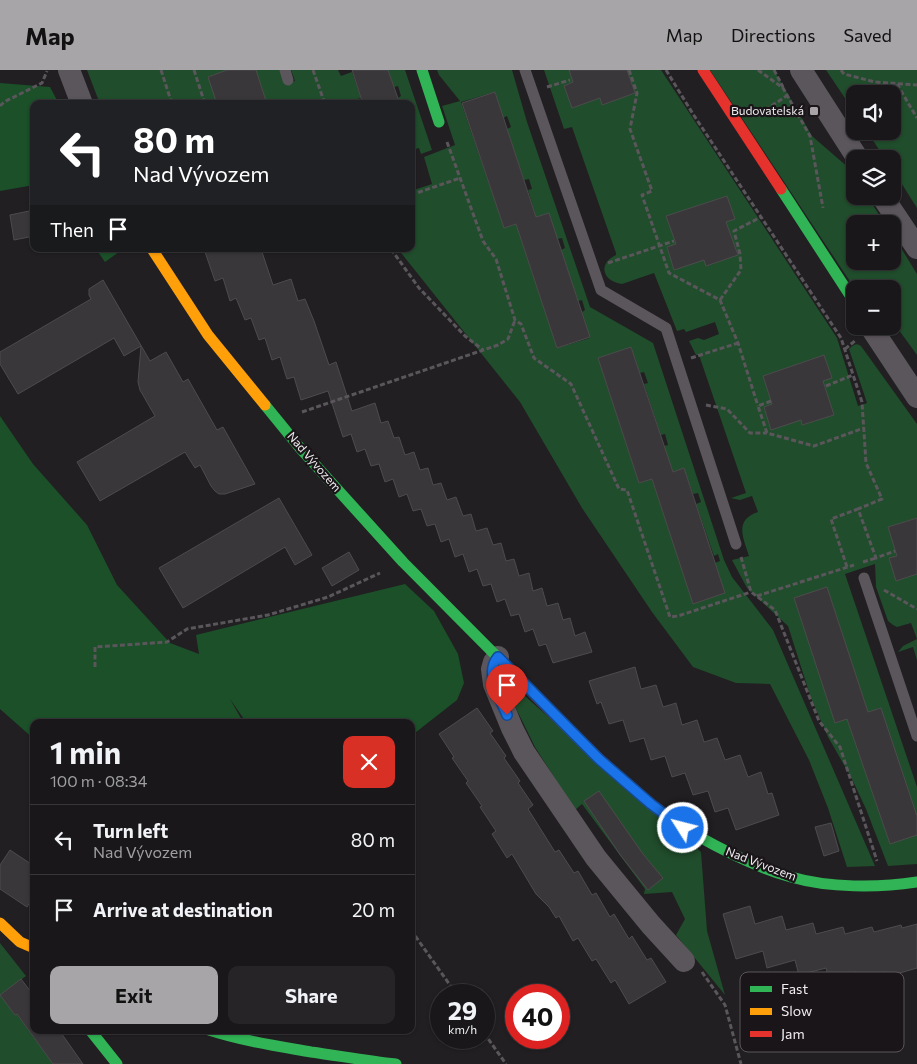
<!DOCTYPE html>
<meta charset="utf-8">
<style>
body{margin:0;font-family:Commissioner,sans-serif;background:#262427;color:#f1f3f6;height:100vh;display:flex;flex-direction:column;font-size:19px;white-space:nowrap}
*{box-sizing:border-box;margin:0}
p{font-size:16px;color:#9f9fa2}
.icon{flex:none;width:28px;height:28px;fill:none;stroke:currentColor;stroke-width:2;stroke-linecap:round;stroke-linejoin:round}
.map{position:relative;flex:1;overflow:hidden}
.drawer{position:absolute;left:30px;top:649px;width:385px;height:315px;display:flex;flex-direction:column;background:#19171a;border-radius:10px;box-shadow:0 1px 4px #0004,0 0 0 1px #373639}
.drawer>*{flex:none}
.top-card{position:absolute;left:30px;top:30px;width:385px;height:152px;border-radius:10px;box-shadow:0 1px 4px #0004,0 0 0 1px #373639;background:#202124;color:#fff;overflow:hidden}
.buttons{position:absolute;left:846px;top:15px;display:grid;gap:10px}
.buttons a{display:grid;place-items:center;width:55px;height:55px;border-radius:10px;background:#19171a;box-shadow:0 1px 4px #0004,0 0 0 1px #373639;font-size:25px}
.speed{position:absolute;left:430px;top:914px;display:flex;gap:10px;font-size:25px;font-weight:700;text-align:center}
.speed>*{display:grid;place-content:center;width:65px;height:65px;border-radius:50%;background:#19171a;box-shadow:0 1px 4px #0004,0 0 0 1px #373639;line-height:1}
.speed small{font-size:12px;font-weight:400}
.speed .limit{border:8px solid #d22;background:#fff;color:#111}
.pin{position:absolute;display:grid;place-items:center;width:42px;height:42px;color:#fff;margin:-51px -21px;border-radius:50% 50% 50% 0;rotate:-45deg;box-shadow:0 0 5px #0007}
.pin .icon{rotate:45deg}
.me{position:absolute;width:55px;margin:-28px;rotate:306deg;stroke-linejoin:round;filter:drop-shadow(0 0 4px #0008)}
.turn{display:flex;align-items:center;gap:18px;height:105px;padding:0 20px;font-size:22px}
.turn .icon{width:65px;height:65px;stroke-width:2.5}
.turn b{display:block;font-size:35px;line-height:42px}
.then{display:flex;align-items:center;height:48px;padding:0 20px;background:#0003;gap:10px;font-size:19px}
.round{display:grid;place-items:center;flex:none;width:52px;height:52px;border-radius:10px;background:#262427}
.overview{display:flex;align-items:center;justify-content:space-between;height:85px;padding:0 20px}
h1{font-size:30px;font-weight:700;line-height:38px}
.primary-button{display:flex;gap:10px;margin-top:auto;padding:10px 20px}
.primary-button a{flex:1;height:58px;border-radius:10px;background:#a8a5a8;color:#111;font-size:20px;font-weight:700;line-height:58px;text-align:center}
.primary-button a+a{background:#262427;color:#f1f3f6}
ul{padding:0;list-style:none}
li{display:flex;align-items:center;gap:15px;height:70px;padding:0 20px;border-top:1px solid #373639}
li div{flex:1}
li b{display:block;font-size:19px}
li em{font-style:normal}
header{display:flex;align-items:center;gap:30px;box-sizing:border-box;height:70px;padding:0 25px;background:#a8a5a8;color:#111}
header strong{font-size:24px}
nav{display:flex;gap:28px;margin-inline-start:auto;font-size:18px}
.map>svg:first-child{display:block}
.green{fill:#204d2b;fill-rule:evenodd}
.forest{fill:#1b5029}
.building{fill:#393739;stroke:#4c4b4d}
.lines{fill:none;stroke-linecap:round;stroke-linejoin:round}
.path{stroke:#5a565b;stroke-width:3;stroke-dasharray:5 2.5;stroke-linecap:butt}
.lane{stroke:#5b555c;stroke-width:11}
.street{stroke:#5b555c;stroke-width:22}
.fast{stroke:#30b455;stroke-width:11}
.slow{stroke:#ff9f0a;stroke-width:11}
.jam{stroke:#e5322d;stroke-width:11}
.route-casing{stroke:#114b97;stroke-width:12}
.route{stroke:#1a73e8;stroke-width:9}
.poi-dot{fill:#a8a5a8;stroke:#191519;stroke-width:2}
.labels{text-anchor:middle;stroke-width:4.5;stroke-linejoin:round;paint-order:stroke}
.poi-label{font-size:12px;fill:#f0edf0;stroke:#191519;text-anchor:end}
.street-label{font-size:12px;fill:#f0edf0;stroke:#191519}
.key{fill:#191519;stroke:#5a565a;stroke-width:1}
.key-label{font-size:14px;fill:#f0edf0}
</style>
<header>
<strong>Map</strong>
<nav><a>Map</a><a>Directions</a><a>Saved</a></nav>
</header>
<div class="map">
<svg width="917" height="994" viewBox="0 0 917 994">
<rect width="100%" height="100%" fill="#211f22"/>
<!-- green -->
<path class="green" d="M87 0H280L285 14 295 11 291 0H338L341 6 352 2 361 28 357 29 358 34H100Z
M388 0H405L432 80 421 84 419 78 415 79 411 68V34H400L398 28 401 26 398 16 394 17Z
M437 0H512L527 52 590 237 653 273 724 490 732 507 773 560 875 796 847 797 828 738 809 690 770 614 736 613 693 597 652 542 582 438 520 332 398 179H411V121L432 114 424 87 455 75 442 36 460 31 439 5ZM495 22 503 48 507 46 511 57 507 59 524 110 529 109 532 119 528 120 536 147 557 169 562 168 565 178 561 180 578 231 582 230 585 240 582 242 590 268 557 278 516 154 504 158 461 32ZM631 277 640 303 644 302 648 313 644 314 661 365 665 364 668 375 664 376 673 402 684 399 693 424 698 423 701 432 696 434 714 486 718 484 720 491 684 505 652 409 639 413 598 288Z
M544 0H661L837 268 858 336 867 333 849 279C853 276 855 272 861 276L917 354V590L913 577 898 582 903 576 917 569 911 553 897 557 893 555 888 551 876 517 875 494 845 504 917 717V794L888 796 866 739 851 707 828 667 811 628 788 556 747 518 732 490 749 486C743 467 734 450 758 442L752 426 740 430 731 428 746 423 699 285H696L689 271 698 268 704 270 719 264 715 252 686 262 684 259 677 261 654 203 622 214C603 212 597 194 616 185V183L572 57 564 59Z
M710 0H774L812 66 850 99 855 107V126H867L885 154H855V191H892L893 165 917 204V285L893 252 892 219H855Z
M826 0H917V138L893 100 892 89H885L867 61H892V24H855V43Z
M507 610 701 782 707 861 725 925 676 865 685 849 672 822 644 824 645 819 582 734 575 740 535 677 505 616Z
M0 873 26 906 1 925 15 945 17 944 53 994H0Z"/>
<!-- forest -->
<path class="forest" d="M0 13 50 17 59 34H34V115L0 121Z
M96 179H123L105 192Z
M0 346 33 394 87 455 117 515 170 573 199 584 196 565 405 514 434 541 458 584 464 613 457 630 411 666V652H246L230 629 243 652H34V669L0 639Z"/>
<!-- building -->
<path class="building" d="M227 0H256L267 34H217L208 7Z
M352 0H388L400 34H363Z
M569 0H627L635 23 602 35 600 28 572 38 564 16 573 12Z
M495 22 536 147 549 143 590 267 557 278 516 154 504 158 462 33Z
M727 126 735 149 726 152 738 185 706 196 704 190 674 200 667 177 676 174 666 146Z
M34 140V166L14 170 10 145Z
M204 179H261L273 215 291 209 298 231 305 229 314 251 329 295 336 292 352 341 375 333 381 353 388 351 394 368 399 367 405 385 414 382 420 400 428 398 433 415 441 413 447 430 456 427 463 446 471 444 476 461 487 458 493 475 501 473 506 491 514 489 519 506 529 503 533 521 542 518 547 536 558 533 563 550 570 548 575 566 585 562 592 582 553 593 546 574 539 576 533 559 525 562 519 544 511 546 505 529 497 532 491 514 483 516 477 499 469 502 463 484 455 487 449 469 441 472 435 454 427 456 421 439 413 441 407 424 399 427 393 409 385 412 379 394 371 396 365 379 357 382 351 364 343 367 328 321 301 330 294 307 287 309 280 287 272 290 265 268 259 270 251 248 245 250 236 228 230 231 223 208 215 211Z
M103 210 150 291 166 282 183 312 188 309 217 360 223 357 255 414 225 424H219L215 421 211 416 200 395 195 398 185 382 100 431 77 392 155 346 140 320 138 312 141 276 124 286 114 268 18 324 0 294V282L91 229 89 225V219Z
M631 277 673 402 684 398 725 523 693 534 652 409 639 413 598 288Z
M824 285 832 308 823 311 834 345 802 355 801 350 771 360 764 337 772 334 763 306Z
M279 428 312 485 295 495 285 477 183 538 159 498Z
M917 448V504L896 511 889 488 897 486 888 457Z
M349 482 359 500 332 516 322 498Z
M827 517 868 642 881 638 917 746V765L890 774 847 649 835 653 794 528Z
M635 597 641 619 656 615 663 637 676 633 682 655 697 650 704 672 717 668 725 690 740 685 748 707 761 702 768 724 772 723 779 745 736 760 728 738 715 742 708 721 693 725 685 703 672 707 665 686 651 690 644 668 630 672 623 650 609 654 601 632 597 634 589 611Z
M477 638 493 661 490 663 506 686 504 688 520 711 518 713 533 735 528 739 555 782 559 780 574 803 578 801 592 825 596 823 610 847 614 844 629 869 632 866 647 890 651 888 666 912 629 934 615 910 611 913 596 889 592 891 578 868 573 871 559 846 556 848 549 837 536 824 512 784 507 788 492 764 496 761 480 737 482 736 466 713 468 711 452 688 454 687 439 664Z
M599 721 643 784 663 808 648 820 621 786 584 731Z
M831 753 839 781 824 786 815 757Z
M10 780 34 796V826L27 837 0 819V795Z
M750 836 755 854 782 846 786 860 813 853 816 864 843 857 845 864 872 857 874 862 901 855 902 858 917 854V898L886 907 885 902 858 910 856 902 829 909 826 898 799 905 795 890 767 898 763 881 736 889 723 844Z
M21 909 34 926V960H59L83 994H53L17 944 15 945 0 925Z"/>
<g class="lines">
<!-- path -->
<path class="path" d="M161 0 172 34
M194 0 205 34
M313 0 325 34
M629 0 637 23 630 59 652 121 642 125 669 203 720 230 738 273 758 336
M666 0 693 44 841 268 862 332 866 393 882 429 858 439 876 488 895 481
M758 0 783 18 810 66 823 138
M774 0 783 17
M841 0 844 4 875 12 917 15
M897 14 917 48
M547 17 570 10
M0 36 4 32 42 13 47 1
M759 44 788 25
M447 72 483 171 496 189 515 250 521 254 534 288 571 314 619 419 627 420 670 547 678 546 751 522
M411 125 460 108
M391 179 419 218 465 266 483 280
M608 193 674 171
M720 230 741 200 740 184 734 161 761 147
M845 279 856 270
M691 288 738 273
M826 316 853 305
M771 331 758 336 767 363 814 376 864 358
M706 335 727 339 750 363H767
M302 342 498 275 508 269 515 250
M741 487 751 522 775 540 819 651 840 677 877 791
M863 492 876 488
M847 497 831 449 858 439
M884 520 917 539
M757 526 854 495
M95 597V577L167 572 187 559 268 545 328 527 380 503
M411 860 457 925
M702 902 725 935 741 994
M484 963 506 994"/>
<!-- lane -->
<path class="lane" d="M285 0 288 10
M525 0 601 220 666 258 736 474
M864 508 917 666"/>
<!-- street -->
<path class="street" d="M69 0 82 34
M801 0 858 89
M882 126 917 178
M870 256 917 327
M498 587 494 592 492 599 494 614 512 658 524 682 596 788 651 855 684 891"/>
<!-- fast -->
<path class="fast" d="M422 0 439 52
M781 119 855 233
M265 335 300 378 403 492 536 626
M696 765C726 782 758 798 791 807 829 818 878 818 917 812
M90 960 117 994
M209 960C243 971 277 976 311 982 340 986 368 991 396 994"/>
<!-- slow -->
<path class="slow" d="M152 179 208 265 265 335
M0 853 20 872 34 878"/>
<!-- jam -->
<path class="jam" d="M703 0 781 119
M536 626 599 689 651 734 683 758 696 765"/>
</g>
<g class="lines">
<defs>
<path id="route" d="M507 645C500 628 484 603 498 587L599 689 651 734 683 758"/>
</defs>
<!-- route casing -->
<use href="#route" class="route-casing"/>
<!-- route -->
<use href="#route" class="route"/>
</g>
<!-- markers -->
<rect class="poi-dot" x="809" y="36" width="10" height="10" rx="2.5"/>
<g class="labels">
<!-- poi labels -->
<g class="poi-label">
<text x="804" y="45">Budovatelská</text>
</g>
<!-- street labels -->
<g class="street-label">
<text transform="translate(314 392) rotate(49)" y="4">Nad Vývozem</text>
<text transform="translate(761 794) rotate(21)" y="4">Nad Vývozem</text>
</g>
</g>
<!-- legend -->
<rect x="740" y="902" width="164" height="80" rx="8" class="key"/>
<rect x="750" y="916" width="22" height="6" fill="#30b455"/>
<rect x="750" y="938" width="22" height="7" fill="#ff9f0a"/>
<rect x="750" y="961" width="22" height="6" fill="#e5322d"/>
<g class="key-label">
<text x="781" y="924">Fast</text>
<text x="781" y="946">Slow</text>
<text x="781" y="969">Jam</text>
</g>
</svg>
<div class="buttons">
<a><svg class="icon" aria-label="sound" viewBox="0 0 24 24"><path d="M4 9h4l5-4v14l-5-4H4zM17 9q2 3 0 6"/></svg></a>
<a><svg class="icon" aria-label="layers" viewBox="0 0 24 24"><path d="M12 4l9 5-9 5-9-5zM3 14l9 5 9-5"/></svg></a>
<a>+</a>
<a>−</a>
</div>
<div class="speed"><div>29<small>km/h</small></div><div class="limit">40</div></div>
<div class="pin" style="left:507px;top:645px;background:#d93025"><svg class="icon" aria-label="arrive" viewBox="0 0 24 24"><path d="M6 21V4h12l-3 4 3 4H6"/></svg></div>
<svg class="me" style="left:683px;top:758px" viewBox="-20 -20 40 40"><circle r="17" fill="#1a73e8" stroke="#fff" stroke-width="3"/><path d="M0-11L8 9 0 5-8 9z" fill="#fff"/></svg>
<div class="top-card">
<div class="turn"><svg class="icon" aria-label="left" viewBox="0 0 24 24"><path d="M17 20v-9H6M10 6l-5 5 5 5"/></svg><div><b>80 m</b>Nad Vývozem</div></div>
<div class="then">Then<svg class="icon" aria-label="arrive" viewBox="0 0 24 24"><path d="M6 21V4h12l-3 4 3 4H6"/></svg></div>
</div>
<section class="drawer">
<div class="overview"><div><h1>1 min</h1><p>100 m · 08:34</p></div><a class="round" style="background:#d93025;color:#fff"><svg class="icon" aria-label="close" viewBox="0 0 24 24"><path d="M6 6l12 12M18 6L6 18"/></svg></a></div>
<ul>
<li><svg class="icon" aria-label="left" viewBox="0 0 24 24"><path d="M17 20v-9H6M10 6l-5 5 5 5"/></svg><div><b>Turn left</b><p>Nad Vývozem</p></div><em>80 m</em></li>
<li><svg class="icon" aria-label="arrive" viewBox="0 0 24 24"><path d="M6 21V4h12l-3 4 3 4H6"/></svg><div><b>Arrive at destination</b></div><em>20 m</em></li>
</ul>
<div class="primary-button"><a>Exit</a><a>Share</a></div>
</section>
</div>
